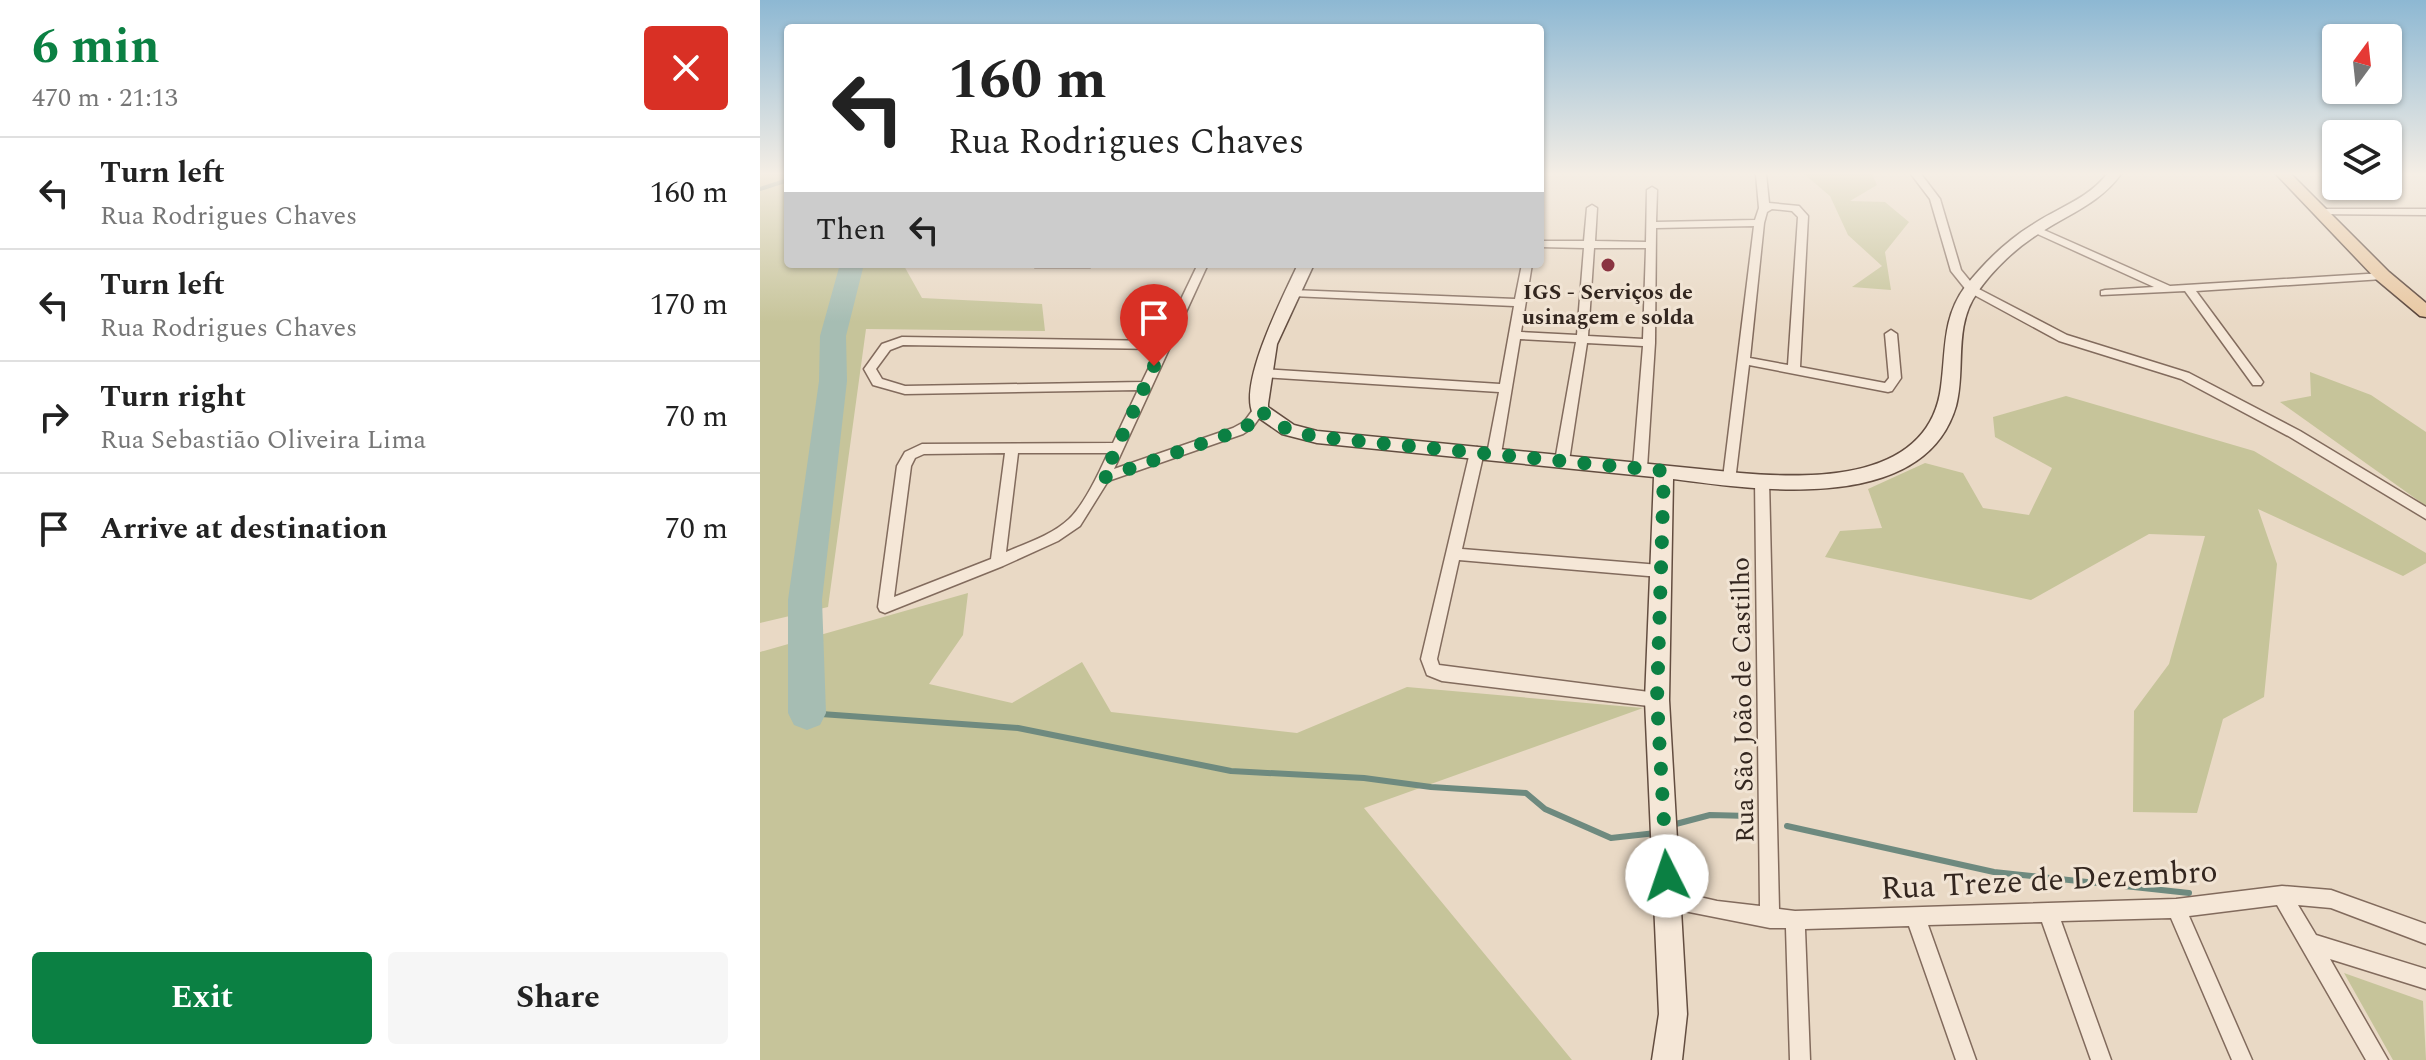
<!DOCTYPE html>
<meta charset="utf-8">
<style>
body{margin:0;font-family:Spectral,serif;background:#f6f6f6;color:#222;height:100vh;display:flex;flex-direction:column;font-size:30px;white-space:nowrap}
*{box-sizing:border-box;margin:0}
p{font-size:26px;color:#767676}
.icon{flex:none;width:44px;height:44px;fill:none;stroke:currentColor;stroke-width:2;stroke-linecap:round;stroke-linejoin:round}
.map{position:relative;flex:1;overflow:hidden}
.sheet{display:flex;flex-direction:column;background:#fff;width:760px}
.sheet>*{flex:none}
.top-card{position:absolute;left:24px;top:24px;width:760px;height:244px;border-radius:8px;box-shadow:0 2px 6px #0004;background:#fff;color:#222;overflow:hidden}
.needle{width:52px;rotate:15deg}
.fabs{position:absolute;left:1562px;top:24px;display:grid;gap:16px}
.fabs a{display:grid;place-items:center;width:80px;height:80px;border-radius:8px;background:#fff;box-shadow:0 2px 6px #0004;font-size:40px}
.pin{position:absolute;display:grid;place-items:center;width:68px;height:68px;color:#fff;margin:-82px -34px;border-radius:50% 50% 50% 0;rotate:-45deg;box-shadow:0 0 8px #0007}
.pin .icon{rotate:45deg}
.me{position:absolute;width:88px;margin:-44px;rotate:356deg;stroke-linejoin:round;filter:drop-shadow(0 0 6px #0008)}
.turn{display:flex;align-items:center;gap:28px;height:168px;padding:0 32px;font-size:36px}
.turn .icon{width:104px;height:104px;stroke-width:2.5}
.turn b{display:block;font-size:56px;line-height:68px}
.then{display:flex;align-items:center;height:76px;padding:0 32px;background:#0003;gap:16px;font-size:30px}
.round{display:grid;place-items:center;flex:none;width:84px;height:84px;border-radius:8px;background:#f6f6f6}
.overview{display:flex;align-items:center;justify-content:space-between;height:136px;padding:0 32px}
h1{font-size:48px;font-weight:700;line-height:60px;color:#0b8043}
.primary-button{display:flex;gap:16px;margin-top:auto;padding:16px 32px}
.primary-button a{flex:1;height:92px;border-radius:8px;background:#0b8043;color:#fff;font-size:32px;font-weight:700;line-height:92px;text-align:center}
.primary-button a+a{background:#f6f6f6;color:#222}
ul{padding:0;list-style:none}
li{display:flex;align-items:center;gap:24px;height:112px;padding:0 32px;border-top:2px solid #e0e0e0}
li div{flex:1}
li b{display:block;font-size:30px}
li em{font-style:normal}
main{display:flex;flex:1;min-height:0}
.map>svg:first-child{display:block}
.green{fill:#c6c49a}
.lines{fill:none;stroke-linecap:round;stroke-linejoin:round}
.stream-far1{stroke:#6e8a7f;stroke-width:4}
.stream{stroke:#6e8a7f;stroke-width:6}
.river{fill:#a6bdb3;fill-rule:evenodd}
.street-casing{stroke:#826b5d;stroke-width:3}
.secondary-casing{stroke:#634d40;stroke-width:3}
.primary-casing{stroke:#503b31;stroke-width:3}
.street{fill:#f5e7d7;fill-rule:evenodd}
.secondary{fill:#f5e7d7;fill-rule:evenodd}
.primary{fill:#e8c7a1;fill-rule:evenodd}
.route{stroke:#0b8043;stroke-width:14;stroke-dasharray:0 25.2}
.poi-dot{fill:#8a3441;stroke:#f1e4d4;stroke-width:3}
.labels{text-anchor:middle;stroke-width:6;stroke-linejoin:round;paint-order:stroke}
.far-poi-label{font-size:22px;font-weight:bold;fill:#33261f;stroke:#f1e4d4}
.street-label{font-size:26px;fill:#33261f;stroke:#f1e4d4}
.near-street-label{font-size:32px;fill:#33261f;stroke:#f1e4d4}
</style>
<main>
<section class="sheet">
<div class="overview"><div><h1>6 min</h1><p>470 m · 21:13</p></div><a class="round" style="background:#d93025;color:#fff"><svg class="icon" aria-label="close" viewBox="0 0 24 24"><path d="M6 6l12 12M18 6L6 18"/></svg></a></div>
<ul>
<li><svg class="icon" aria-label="left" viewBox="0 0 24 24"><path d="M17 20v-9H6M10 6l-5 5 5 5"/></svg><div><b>Turn left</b><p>Rua Rodrigues Chaves</p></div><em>160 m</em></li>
<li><svg class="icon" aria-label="left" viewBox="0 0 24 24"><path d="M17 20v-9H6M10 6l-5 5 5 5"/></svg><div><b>Turn left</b><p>Rua Rodrigues Chaves</p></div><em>170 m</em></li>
<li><svg class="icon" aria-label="right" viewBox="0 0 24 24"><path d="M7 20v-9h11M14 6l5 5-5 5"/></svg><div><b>Turn right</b><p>Rua Sebastião Oliveira Lima</p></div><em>70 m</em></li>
<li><svg class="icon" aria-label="arrive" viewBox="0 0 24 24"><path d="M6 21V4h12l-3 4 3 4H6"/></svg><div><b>Arrive at destination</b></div><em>70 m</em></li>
</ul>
<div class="primary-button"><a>Exit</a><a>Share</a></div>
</section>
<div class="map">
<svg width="1666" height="1060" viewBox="0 0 1666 1060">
<rect width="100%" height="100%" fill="#e9d9c5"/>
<!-- green -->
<path class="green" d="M0 174H28V264H143L162 298 282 304 285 331 106 329 68 607 0 623Z
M1044 174H1112L1117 185 1090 201 1125 202 1149 222 1125 252 1131 290 1092 287 1122 266 1088 235 1070 196Z
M1550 372 1611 395 1666 432V506L1520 402 1551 396Z
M1306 396 1494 451 1666 553V563L1643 576 1498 509 1517 564 1504 697 1463 719 1437 813 1373 812 1374 711 1409 664 1445 536 1389 534 1271 600 1065 557 1080 531 1122 528 1108 489 1165 463 1203 473 1223 508 1269 515 1292 468 1235 437 1233 417Z
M208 593 203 635 169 684 252 703 322 662 351 712 537 733 647 687 883 708 604 808 812 1060H0V652Z
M1584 973 1663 1001 1666 1060H1633Z"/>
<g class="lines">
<!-- stream-far1 -->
<path class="stream-far1" d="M0 189 28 180"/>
<!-- stream -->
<path class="stream" d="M47 713 258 728 471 771 604 778 671 787 766 793 785 809 851 838 896 833
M912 825 950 815 990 816
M1027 826 1234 872 1429 893"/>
<!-- river -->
<path class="river" d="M80 264H104L86 336 87 381 62 600 66 713 60 725 47 730 34 725 28 713V600L59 381 60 336Z"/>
<defs>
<path id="street" d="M996 174H1006L1009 203 1039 206 1048 216 1040 367 1125 383 1129 378 1125 334 1131 330 1137 334 1141 378 1132 391 1128 392 989 365 975 481H965L963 478 994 226 896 228 895 343 887 468 880 473 873 468 883 346 827 343 809 461 802 466 795 461 816 342 760 339 741 454 734 459 727 454 739 392 503 377 497 373 503 369 740 384 754 306 532 296 526 293 532 290 755 299 762 264H772L761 332 817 335 824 248 780 247V241H824L827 208 832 205 837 208 835 241 886 242 887 190 892 187 897 190 896 222 995 220 999 208ZM1012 209 1032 211 1038 217 1028 365 990 358 1004 223 1007 212ZM834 248H886L883 339 828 336Z
M1151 174H1161L1180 199 1201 270 1215 287 1307 335 1429 373 1540 431 1666 507V519L1530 437 1421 379 1299 341 1207 291 1191 271 1170 199Z
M1559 209H1666V215L1555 214V210Z
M1275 226 1410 286 1623 273 1628 276 1623 279 1436 291 1501 379 1503 382 1501 385H1493L1425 291 1341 295V291L1345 290 1394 287 1271 231V227Z
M270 264H335L330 267H275Z
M438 264H448L354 469 473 428 484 422 495 407H503L505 410 492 428 483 434 348 481 320 526 298 541 243 566 130 611 125 613 120 611 118 607 137 466 145 452 162 444 353 443 378 390 145 394 113 385 104 369 122 344 142 337 401 341ZM143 345 398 349 382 382 145 386 122 379 116 369 130 350ZM245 453 231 559 134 597 151 466 155 458 164 454ZM258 453H348C340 471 324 505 309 519 292 535 267 543 246 552Z
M717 447 724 452 702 549 900 565 905 567 907 571 905 575 900 577 699 560 677 659 679 665 897 693 903 695 905 700 903 705 897 707 682 681 667 675 661 659 710 452Z
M1002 475 1009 480 1019 909 1035 911 1416 899 1522 886 1571 890 1666 924V944L1571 908 1538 905 1556 935 1666 969V989L1570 959 1628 1060H1606L1517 905 1429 916 1492 1060H1472L1411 918 1301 921 1351 1060H1331L1282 922 1168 925 1216 1060H1196L1149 926 1045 929 1050 1060H1030L1026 928H1010L909 908 902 906 900 899 902 892 909 890 957 901 1000 906 995 480Z"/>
<path id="secondary" d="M1347 174H1361C1341 202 1311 213 1283 231 1258 246 1233 269 1217 293 1193 327 1206 369 1196 406 1164 515 997 490 913 479L909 700 927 1014 922 1060H892L899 1014 885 700 894 477 557 443 522 434 493 414C478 383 524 295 538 264H554L517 344 508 404V407L534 425 557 431 980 473C1052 479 1169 482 1181 387 1186 352 1182 318 1205 287 1223 264 1246 241 1272 225 1297 208 1328 199 1347 174Z"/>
<path id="primary" d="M1516 174H1531L1629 272 1666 303V317L1660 316 1617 280Z"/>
</defs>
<!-- street casing -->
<use href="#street" class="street-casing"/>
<!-- secondary casing -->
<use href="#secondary" class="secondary-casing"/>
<!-- primary casing -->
<use href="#primary" class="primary-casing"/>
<!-- street -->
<use href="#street" class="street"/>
<!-- secondary -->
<use href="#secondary" class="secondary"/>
<!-- primary -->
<use href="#primary" class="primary"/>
</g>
<!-- sky -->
<linearGradient id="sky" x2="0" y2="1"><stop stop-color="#8db8d3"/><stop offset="0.54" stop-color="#f5eee5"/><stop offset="1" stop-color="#f5eee5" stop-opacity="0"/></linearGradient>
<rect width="1666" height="322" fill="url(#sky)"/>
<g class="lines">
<!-- route -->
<path class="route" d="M394 366 343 478 478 431 488 425 499 410 528 430 557 437 904 471 897 700 907 876"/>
</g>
<!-- markers -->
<circle class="poi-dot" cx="848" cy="265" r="8"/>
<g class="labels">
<!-- far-poi labels -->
<g class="far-poi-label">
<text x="848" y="299">IGS - Serviços de<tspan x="848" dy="25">usinagem e solda</tspan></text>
</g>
<!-- street labels -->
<g class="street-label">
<text transform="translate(982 700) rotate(-91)" y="9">Rua São João de Castilho</text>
</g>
<!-- near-street labels -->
<g class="near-street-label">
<text transform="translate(1289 879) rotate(-3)" y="11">Rua Treze de Dezembro</text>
</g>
</g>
</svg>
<div class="fabs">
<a><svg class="needle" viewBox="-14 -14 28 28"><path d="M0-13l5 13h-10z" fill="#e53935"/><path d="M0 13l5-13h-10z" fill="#767676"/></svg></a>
<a><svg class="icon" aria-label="layers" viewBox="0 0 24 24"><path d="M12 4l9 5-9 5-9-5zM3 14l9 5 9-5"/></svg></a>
</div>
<div class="pin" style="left:394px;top:366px;background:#d93025"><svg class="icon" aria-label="arrive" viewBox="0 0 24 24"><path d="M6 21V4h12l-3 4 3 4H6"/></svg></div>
<svg class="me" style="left:907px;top:876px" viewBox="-20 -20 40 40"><circle r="19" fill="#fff"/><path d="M0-13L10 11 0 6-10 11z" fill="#0b8043"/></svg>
<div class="top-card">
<div class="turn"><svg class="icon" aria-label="left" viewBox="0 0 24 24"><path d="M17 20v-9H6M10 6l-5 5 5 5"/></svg><div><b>160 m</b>Rua Rodrigues Chaves</div></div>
<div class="then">Then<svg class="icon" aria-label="left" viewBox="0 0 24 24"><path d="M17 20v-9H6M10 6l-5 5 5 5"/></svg></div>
</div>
</div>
</main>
